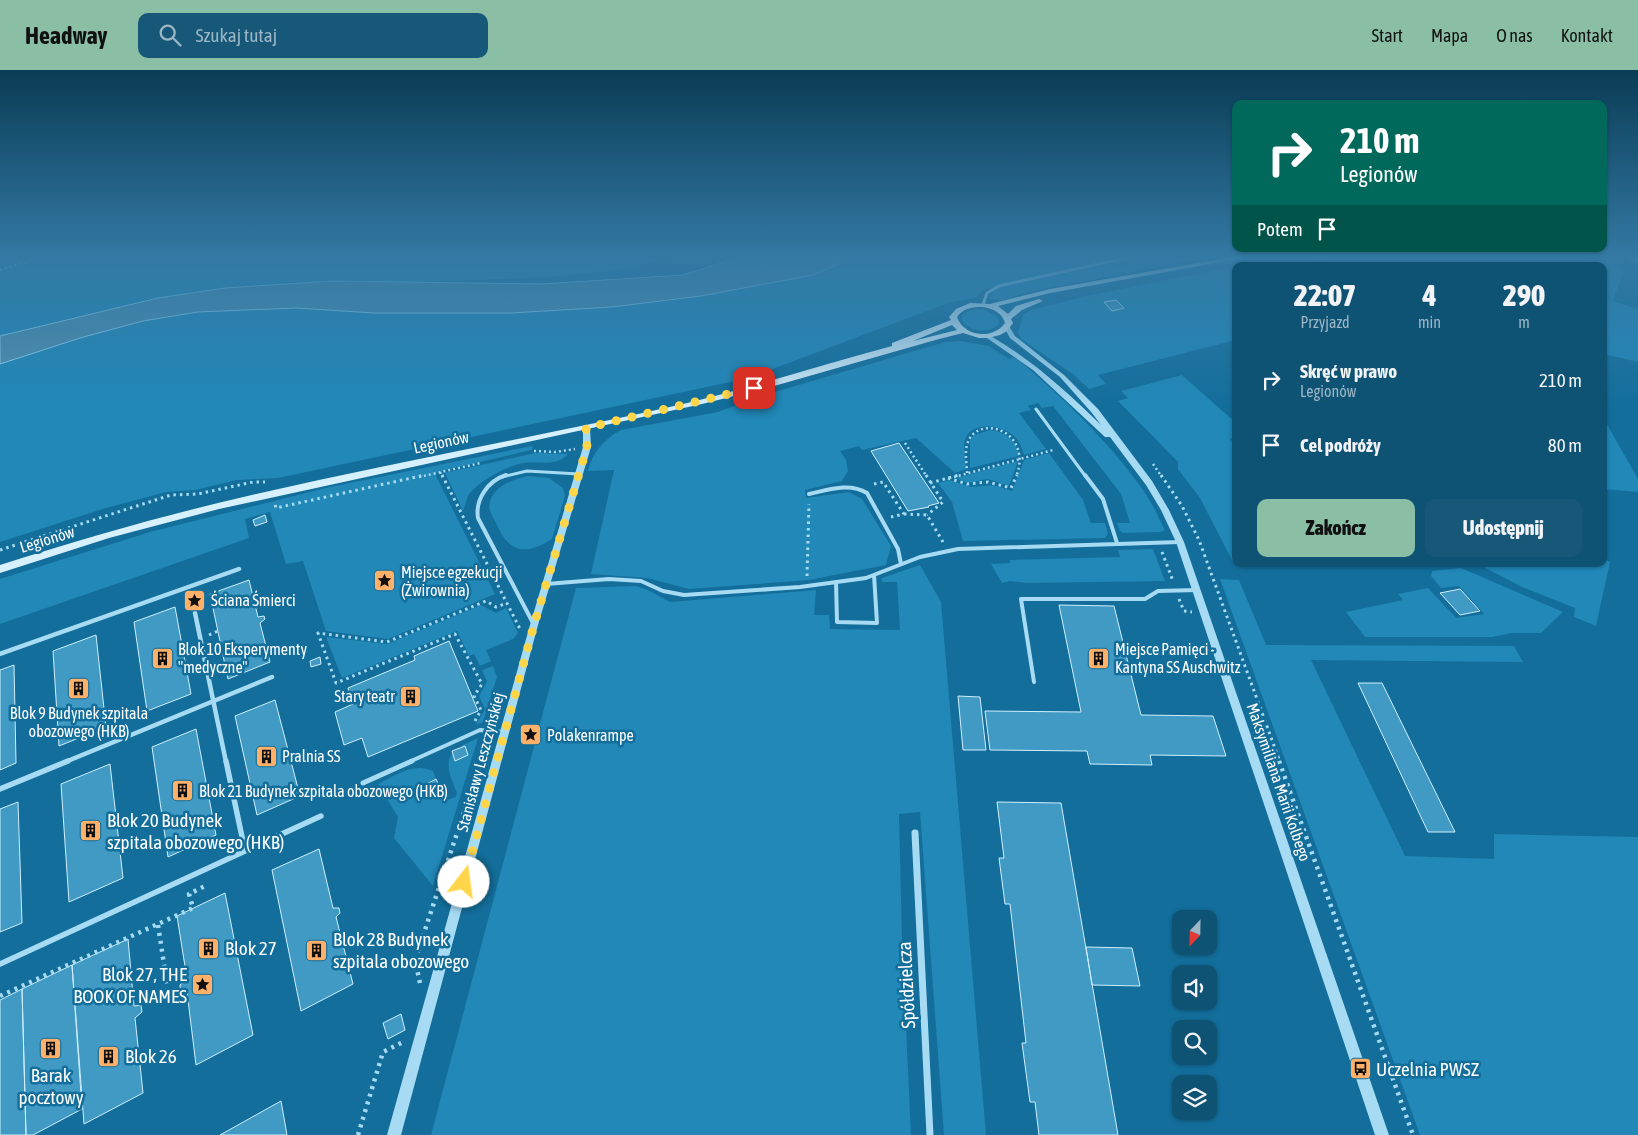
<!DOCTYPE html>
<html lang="pl">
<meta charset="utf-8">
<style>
body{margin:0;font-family:"Asap Condensed",sans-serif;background:#175879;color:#f1f3f6;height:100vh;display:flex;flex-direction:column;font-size:19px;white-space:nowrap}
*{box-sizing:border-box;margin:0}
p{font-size:16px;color:#9bb6c5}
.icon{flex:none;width:28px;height:28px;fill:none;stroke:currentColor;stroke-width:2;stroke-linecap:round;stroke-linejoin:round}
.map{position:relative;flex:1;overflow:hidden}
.panel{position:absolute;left:1232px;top:192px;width:375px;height:305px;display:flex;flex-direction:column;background:#0e5274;border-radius:10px;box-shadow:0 1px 4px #0004}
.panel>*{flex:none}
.top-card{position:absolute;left:1232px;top:30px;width:375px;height:152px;border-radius:10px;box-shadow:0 1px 4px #0004;background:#00695c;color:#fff;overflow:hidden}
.needle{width:32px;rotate:202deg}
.tools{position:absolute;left:1172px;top:840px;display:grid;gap:10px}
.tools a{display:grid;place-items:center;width:45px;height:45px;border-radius:10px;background:#0e5274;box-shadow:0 1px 4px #0004;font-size:25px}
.pin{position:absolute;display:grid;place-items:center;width:42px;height:42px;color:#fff;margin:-21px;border-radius:10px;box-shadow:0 2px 8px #0006}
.me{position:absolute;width:55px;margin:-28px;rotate:15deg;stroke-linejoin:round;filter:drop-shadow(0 0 4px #0008)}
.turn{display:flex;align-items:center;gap:18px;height:105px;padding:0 25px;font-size:22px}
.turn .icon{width:65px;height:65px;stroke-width:2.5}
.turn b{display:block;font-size:35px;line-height:42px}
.then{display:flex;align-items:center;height:48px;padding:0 25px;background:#0003;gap:10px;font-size:19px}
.eta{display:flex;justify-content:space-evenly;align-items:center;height:85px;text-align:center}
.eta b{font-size:30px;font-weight:800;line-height:35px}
.cta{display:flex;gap:10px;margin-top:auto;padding:10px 25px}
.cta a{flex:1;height:58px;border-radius:10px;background:#8abfa5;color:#111;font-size:20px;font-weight:800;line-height:58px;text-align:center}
.cta a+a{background:#175879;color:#f1f3f6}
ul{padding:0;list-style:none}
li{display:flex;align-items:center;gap:15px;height:65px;padding:0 25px}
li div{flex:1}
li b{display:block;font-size:19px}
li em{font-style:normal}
header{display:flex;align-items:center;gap:30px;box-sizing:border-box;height:70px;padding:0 25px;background:#8abfa5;color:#111}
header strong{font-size:24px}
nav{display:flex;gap:28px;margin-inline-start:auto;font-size:18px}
.search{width:350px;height:45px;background:#175879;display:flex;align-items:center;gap:12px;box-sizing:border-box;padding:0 18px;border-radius:10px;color:#9bb6c5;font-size:19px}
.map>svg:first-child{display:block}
.green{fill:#2188b8}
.water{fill:#518ead;stroke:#99daf7}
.building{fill:#409ac4;stroke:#cfeffd}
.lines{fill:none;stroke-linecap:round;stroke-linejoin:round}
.path-far2{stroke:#a7dbf4;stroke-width:2.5;stroke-dasharray:2 3;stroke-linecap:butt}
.path-far1{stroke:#a7dbf4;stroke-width:3;stroke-dasharray:2.5 4;stroke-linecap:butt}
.path{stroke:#a7dbf4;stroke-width:4.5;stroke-dasharray:3 5;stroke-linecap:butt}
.service-far2{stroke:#a7dbf4;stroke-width:3}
.service-far1{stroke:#a7dbf4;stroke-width:4}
.service{stroke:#a7dbf4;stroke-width:5}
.pedestrian-far1{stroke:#a7dbf4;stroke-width:4.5}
.pedestrian{stroke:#a7dbf4;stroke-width:5.5}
.minor{stroke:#a7dbf4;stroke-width:7}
.tertiary{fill:#a7dbf4;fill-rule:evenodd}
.secondary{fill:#d7f0fd;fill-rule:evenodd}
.route{stroke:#ffd54a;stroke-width:9;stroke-dasharray:0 16.2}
.labels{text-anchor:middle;stroke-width:5;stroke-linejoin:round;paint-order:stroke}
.street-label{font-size:16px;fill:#fff;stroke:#136e9b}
.poi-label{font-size:16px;fill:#fff;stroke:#136e9b;text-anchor:start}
.near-poi-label{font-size:19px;fill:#fff;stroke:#136e9b;text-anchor:start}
.near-street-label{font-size:19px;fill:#fff;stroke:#136e9b}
</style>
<header>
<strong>Headway</strong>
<div class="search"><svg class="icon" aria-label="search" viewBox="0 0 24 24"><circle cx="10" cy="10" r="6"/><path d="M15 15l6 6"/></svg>Szukaj tutaj</div>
<nav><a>Start</a><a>Mapa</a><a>O nas</a><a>Kontakt</a></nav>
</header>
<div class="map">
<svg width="1638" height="1065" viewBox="0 0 1638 1065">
<rect width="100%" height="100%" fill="#136e9b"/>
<!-- green -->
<path class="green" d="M0 187H676L621 200 545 207 421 212 333 211 75 247 0 266Z
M849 187H1119L984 219 977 227 948 233 749 308 278 408 237 410 195 420 166 422 106 438 0 472V294L80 268 143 251 198 242 296 238 374 243H511L612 237 813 205 834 196Z
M1138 187H1209L1033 221 1002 230 988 229 993 222 999 218Z
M1304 187H1585L1624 198 1613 231 1638 239V292L1604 284V196H1349Z
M1236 196V270L1098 305 1106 314 1089 319 1074 305 1021 269 1018 263 1023 245 1031 240 1082 227Z
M983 239 998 247 999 254C989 264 970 262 962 251V245L971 240Z
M960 271 989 276 1009 289 1014 287C1060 324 1109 372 1143 420 1152 432 1158 447 1165 460L1161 462 1123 463 1120 461 1117 453H1130L1121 424 1053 336 1042 338 1038 333 1028 336 1031 340 1019 343 1046 379 1024 385C1022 378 1020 373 1015 367 1005 357 979 351 968 364 960 374 967 388 966 399L955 403 916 368 862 380 859 376 840 381 846 390 848 401 842 411 805 420 806 428 849 422 862 429 891 476 886 495 809 510 689 519 647 508 591 504 614 400 588 401C592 383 604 369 621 360L718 342 758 327 945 272Z
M1182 305 1236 353V367L1230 369 1236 376V491L1233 492 1200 428 1178 399V392L1118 331 1128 328 1121 321Z
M1604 349 1638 409V422L1604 419Z
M990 360C1005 362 1017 370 1019 386L970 398V370L974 365Z
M532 376 533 378 531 380 437 402 436 406 495 524 388 569 326 561 303 491 286 494 270 442 245 449 249 468 0 554V509L150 462 330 417Z
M535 383 568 384C557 397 539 391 524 393 508 395 476 412 468 426 466 431 465 436 463 441L445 403Z
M1049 383 1083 430 1091 453H1105L1108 463 1105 468 963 471 952 432 938 413 949 410 971 417 993 415 1012 421 1024 390Z
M1018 391 1009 416 988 409 968 413 956 408Z
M529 406 549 408 563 418 565 426 552 469C526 485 510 484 497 455 495 451 492 446 490 441 485 420 513 408 529 406Z
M1153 479 1165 511 1027 513 1010 511 1002 513 991 494 1010 493V490L1120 487 1118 480Z
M1604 489 1610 492 1596 556 1574 547 1575 538 1522 517 1478 494H1604Z
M920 495 941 532 986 1065H944L920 742 899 744 902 870 911 1065H431L576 518 635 516 646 519 670 532 816 520 814 545H829L830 559 900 560 897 512H882V508Z
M1461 498 1563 542 1541 563H1512L1492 567H1365L1346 542 1403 530 1398 524 1428 518 1456 548 1484 544 1459 516 1441 518 1431 506 1432 501Z
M1220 509 1239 510 1266 575 1514 576 1523 592 1311 590 1405 786 1494 789V764L1638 767V1065H1420Z
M481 535 496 543 506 538 518 563 513 569 486 580 491 591 480 596 474 584 469 586 457 561 342 608 326 567 387 574Z
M493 596 497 607 483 652 476 655 485 639 479 626 487 612 482 600Z
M478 668 433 816 394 768 398 747 378 714C396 705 413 692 433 701L444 731 456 727 457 723C452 709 444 697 452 683L455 691 468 685 465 676H461Z"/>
<!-- water -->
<path class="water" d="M740 187H849L834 196 813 205 701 226 612 237 511 243H374L296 238 198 242 143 251 80 268 0 294V266L158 228 225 218 333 211 541 214 683 205Z"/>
<!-- building -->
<path class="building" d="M1116 230 1124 238 1112 241 1104 232Z
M899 373 939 433 928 436 929 437 908 441 871 381Z
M265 445 267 452 255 456 253 450Z
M249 510 258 547 264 546 265 549 260 553 270 592 228 609 210 524Z
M1460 519 1480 541 1460 545 1440 523Z
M1059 535 1114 536 1141 645 1213 646 1226 686 1150 685 1152 695 1090 694 1087 681 990 680 985 641 1081 642Z
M175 537 191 624 147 641 134 552Z
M96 565 106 657 59 676 53 581Z
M449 571 478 641 368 687 362 668 344 675 335 642 353 634 348 618 415 590 414 586Z
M320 587 321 594 311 597 310 591Z
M14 595 16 693 0 700V600Z
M1358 613H1382L1455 762H1428Z
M958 626 980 627 986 680H963Z
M275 630 300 726 257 745 235 646Z
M196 659 216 765 168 787 152 677Z
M465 676 468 685 455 691 452 681Z
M110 694 123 808 69 832 61 714Z
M436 709 441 720 431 725 427 714Z
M18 732 22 853 0 862V739Z
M997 732 1061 733 1118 1065H1039L1035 1032H1030L1022 973H1026L1010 834H1005L999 788H1004Z
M319 779 333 838H339L340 843 336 847 353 914 301 941 272 800Z
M225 823 253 965 196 995 187 922H180V915L187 909 177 846Z
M128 869 134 936 141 935 142 942 135 948 143 1023 84 1054 72 895Z
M1086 877 1132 878 1140 916 1092 915Z
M72 895 82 1039 33 1065H26L22 919Z
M22 919 26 1065H0V930Z
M401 944 405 960 388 969 383 953Z
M281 1031 287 1065H220Z"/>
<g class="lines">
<!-- path-far2 -->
<path class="path-far2" d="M0 200 41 187
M905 373 927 407
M534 381 555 382 575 379
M1153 394 1162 407
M440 402 442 407
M967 403C967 393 964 381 968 372 978 344 1034 360 1016 407
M419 407 481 393
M954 407 1053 380"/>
<!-- path-far1 -->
<path class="path-far1" d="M442 405 520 559
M926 405 943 432 927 445
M1161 405 1182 436 1199 470 1280 692
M948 408 967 414 988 412 1011 418 1017 405
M930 413 959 405
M874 414 883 412 904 444 891 447
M275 435 276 438 425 405
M904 444 927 445 943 472
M0 480 171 425 198 424 253 412H265
M1162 482 1173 511
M807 506 809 434
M1179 529 1184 541 1192 542
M209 565 218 561
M475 651 481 640 474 626 482 614 455 564 336 613 318 563 387 572 486 531 496 537 507 533"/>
<!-- path -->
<path class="path" d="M1279 691 1413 1065
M158 855 169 927 177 922
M420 913 415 890 479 697
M0 926 193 838 189 824 207 815
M358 1065 383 982 405 971"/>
<!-- service-far2 -->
<path class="service-far2" d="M1628 187 1638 191
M983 235 987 223 999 216 1130 187
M1036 339 1086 407
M502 407 527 401 579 404"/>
<!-- service-far1 -->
<path class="service-far1" d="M506 405C488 411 475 429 478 448L533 553
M1085 405 1103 429 1117 473
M809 424C828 420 849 412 867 423L898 479 901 494
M836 512 837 552 877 553 874 505
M546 514 609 509 641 511 663 521 684 525 800 517 866 508 920 487 958 479 1180 472
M1034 612 1021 529H1145L1158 521 1197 520
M409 692 480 660 505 662"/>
<!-- service -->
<path class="service" d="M363 713 412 691"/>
<!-- pedestrian-far1 -->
<path class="pedestrian-far1" d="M195 543 226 692
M0 584 239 499
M65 692 272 607"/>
<!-- pedestrian -->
<path class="pedestrian" d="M226 691 245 781
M0 719 68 691
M0 894 321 746"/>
<!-- minor -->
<path class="minor" d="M915 763 930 1065"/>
<!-- tertiary -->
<path class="tertiary" d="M1007 255 1009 256 1015 266 1064 305 1098 339 1152 411 1169 440 1184 472 1389 1065H1375L1176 472 1161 440 1146 415 1110 367H1105L1033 300 984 266 985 265H989C1031 289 1066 321 1101 355L1092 343 1060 307 1010 268 1004 257Z
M583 356H586L590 358 591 377 538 555 401 1065H387L530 555 583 377Z"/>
<!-- secondary -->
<path class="secondary" d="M1232 187H1249L1050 223 998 236 1008 244 1016 236 1039 229 1043 231 1022 240 1011 249 1013 253 1007 261 1000 265 988 268H979L963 263 939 269 774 316 702 334 219 439 109 468 0 503V495C72 472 144 451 218 433 372 396 528 369 683 334 753 317 822 295 892 276V273L951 250 949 247 956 239 970 233 990 234 1050 219ZM983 237C993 239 1002 242 1005 253 993 270 964 267 957 247 963 238 972 237 983 237ZM952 255 957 260 913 271Z"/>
</g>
<!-- sky -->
<linearGradient id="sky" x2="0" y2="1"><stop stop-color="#0a3c55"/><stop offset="0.55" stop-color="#3379a4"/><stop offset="1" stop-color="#3379a4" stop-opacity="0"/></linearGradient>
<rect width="1638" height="337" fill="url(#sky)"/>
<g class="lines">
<!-- route -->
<path class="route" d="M464 812 534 555 587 377 586 358 754 318"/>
</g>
<!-- icons -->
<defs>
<symbol id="sight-square" viewBox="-11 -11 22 22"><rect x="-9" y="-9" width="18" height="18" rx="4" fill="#ffb16a" stroke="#136e9b"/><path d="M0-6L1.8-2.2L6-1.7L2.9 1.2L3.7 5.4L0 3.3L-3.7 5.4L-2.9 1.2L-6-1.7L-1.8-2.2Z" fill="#111"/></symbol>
<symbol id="building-square" viewBox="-11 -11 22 22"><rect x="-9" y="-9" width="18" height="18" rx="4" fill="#ffb16a" stroke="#136e9b"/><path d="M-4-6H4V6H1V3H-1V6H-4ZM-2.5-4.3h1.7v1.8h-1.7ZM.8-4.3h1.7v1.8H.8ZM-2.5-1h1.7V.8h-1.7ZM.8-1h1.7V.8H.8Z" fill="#111"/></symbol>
<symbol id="bus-square" viewBox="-11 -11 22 22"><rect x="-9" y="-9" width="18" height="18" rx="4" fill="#ffb16a" stroke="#136e9b"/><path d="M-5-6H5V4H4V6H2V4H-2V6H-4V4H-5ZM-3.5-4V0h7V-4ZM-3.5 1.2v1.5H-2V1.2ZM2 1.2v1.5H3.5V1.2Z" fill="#111"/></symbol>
</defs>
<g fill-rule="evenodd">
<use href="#sight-square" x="372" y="498" width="25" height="25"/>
<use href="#sight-square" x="182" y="518" width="25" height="25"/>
<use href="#building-square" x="150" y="576" width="25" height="25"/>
<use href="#building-square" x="1086" y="576" width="25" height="25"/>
<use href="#building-square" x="66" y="606" width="25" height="25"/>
<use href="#building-square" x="398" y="614" width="25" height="25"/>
<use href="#sight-square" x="518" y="652" width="25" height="25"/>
<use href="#building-square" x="254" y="674" width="25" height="25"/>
<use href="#building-square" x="170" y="708" width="25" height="25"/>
<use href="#building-square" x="78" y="748" width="25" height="25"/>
<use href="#building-square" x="196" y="866" width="25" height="25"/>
<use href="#building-square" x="304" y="868" width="25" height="25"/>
<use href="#sight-square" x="190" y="902" width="25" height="25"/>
<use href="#building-square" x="38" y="966" width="25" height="25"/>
<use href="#building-square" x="96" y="974" width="25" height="25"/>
<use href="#bus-square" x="1348" y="986" width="25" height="25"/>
</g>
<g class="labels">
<!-- street labels -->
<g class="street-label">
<text transform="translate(441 372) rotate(-12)" y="6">Legionów</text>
<text transform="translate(47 469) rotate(-17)" y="6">Legionów</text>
<text transform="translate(480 692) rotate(-75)" y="6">Stanisławy Leszczyńskiej</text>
<text transform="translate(1279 712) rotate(71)" y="6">Maksymiliana Marii Kolbego</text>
</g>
<!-- poi labels -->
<g class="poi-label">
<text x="401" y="508">Miejsce egzekucji<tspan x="401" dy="18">(Żwirownia)</tspan></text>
<text x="211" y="536">Ściana Śmierci</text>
<text x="178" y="585">Blok 10 Eksperymenty<tspan x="178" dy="18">"medyczne"</tspan></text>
<text x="1115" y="585">Miejsce Pamięci -<tspan x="1115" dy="18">Kantyna SS Auschwitz</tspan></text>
<text x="395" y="632" text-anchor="end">Stary teatr</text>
<text x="79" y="649" text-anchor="middle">Blok 9 Budynek szpitala<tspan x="79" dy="18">obozowego (HKB)</tspan></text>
<text x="547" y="671">Polakenrampe</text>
<text x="282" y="692">Pralnia SS</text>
<text x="199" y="727">Blok 21 Budynek szpitala obozowego (HKB)</text>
</g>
<!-- near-poi labels -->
<g class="near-poi-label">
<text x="107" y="757">Blok 20 Budynek<tspan x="107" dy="22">szpitala obozowego (HKB)</tspan></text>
<text x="333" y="876">Blok 28 Budynek<tspan x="333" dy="22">szpitala obozowego</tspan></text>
<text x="225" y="885">Blok 27</text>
<text x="187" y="911" text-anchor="end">Blok 27, THE<tspan x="187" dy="22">BOOK OF NAMES</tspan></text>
<text x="125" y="993">Blok 26</text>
<text x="1376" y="1006">Uczelnia PWSZ</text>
<text x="51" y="1012" text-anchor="middle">Barak<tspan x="51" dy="22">pocztowy</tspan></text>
</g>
<!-- near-street labels -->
<g class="near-street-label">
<text transform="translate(906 915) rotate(-93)" y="7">Spółdzielcza</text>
</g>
</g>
</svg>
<div class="tools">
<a><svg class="needle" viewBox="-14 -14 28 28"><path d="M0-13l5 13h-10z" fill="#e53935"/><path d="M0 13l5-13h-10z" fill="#9bb6c5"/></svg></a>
<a><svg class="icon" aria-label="sound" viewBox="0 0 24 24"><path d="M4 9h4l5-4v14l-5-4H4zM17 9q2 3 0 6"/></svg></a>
<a><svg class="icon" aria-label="search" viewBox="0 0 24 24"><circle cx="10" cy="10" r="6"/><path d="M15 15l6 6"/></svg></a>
<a><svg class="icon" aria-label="layers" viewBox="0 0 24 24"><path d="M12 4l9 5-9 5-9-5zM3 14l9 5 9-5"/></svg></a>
</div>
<div class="pin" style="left:754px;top:318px;background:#d93025"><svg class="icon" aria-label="arrive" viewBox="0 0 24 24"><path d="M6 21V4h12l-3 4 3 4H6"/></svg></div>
<svg class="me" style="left:464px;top:812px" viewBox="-20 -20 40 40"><circle r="19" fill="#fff"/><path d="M0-13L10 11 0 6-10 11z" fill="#ffd54a"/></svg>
<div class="top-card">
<div class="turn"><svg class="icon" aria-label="right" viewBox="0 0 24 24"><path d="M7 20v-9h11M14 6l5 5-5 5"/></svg><div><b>210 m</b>Legionów</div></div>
<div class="then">Potem<svg class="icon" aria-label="arrive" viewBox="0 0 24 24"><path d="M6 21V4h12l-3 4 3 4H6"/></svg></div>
</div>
<section class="panel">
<div class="eta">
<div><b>22:07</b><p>Przyjazd</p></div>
<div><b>4</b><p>min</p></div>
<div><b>290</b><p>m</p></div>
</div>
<ul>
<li><svg class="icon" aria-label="right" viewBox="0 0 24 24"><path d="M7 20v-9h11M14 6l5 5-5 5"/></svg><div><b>Skręć w prawo</b><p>Legionów</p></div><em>210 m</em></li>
<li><svg class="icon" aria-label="arrive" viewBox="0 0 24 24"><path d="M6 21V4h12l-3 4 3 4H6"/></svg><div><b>Cel podróży</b></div><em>80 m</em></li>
</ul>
<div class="cta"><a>Zakończ</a><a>Udostępnij</a></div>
</section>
</div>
